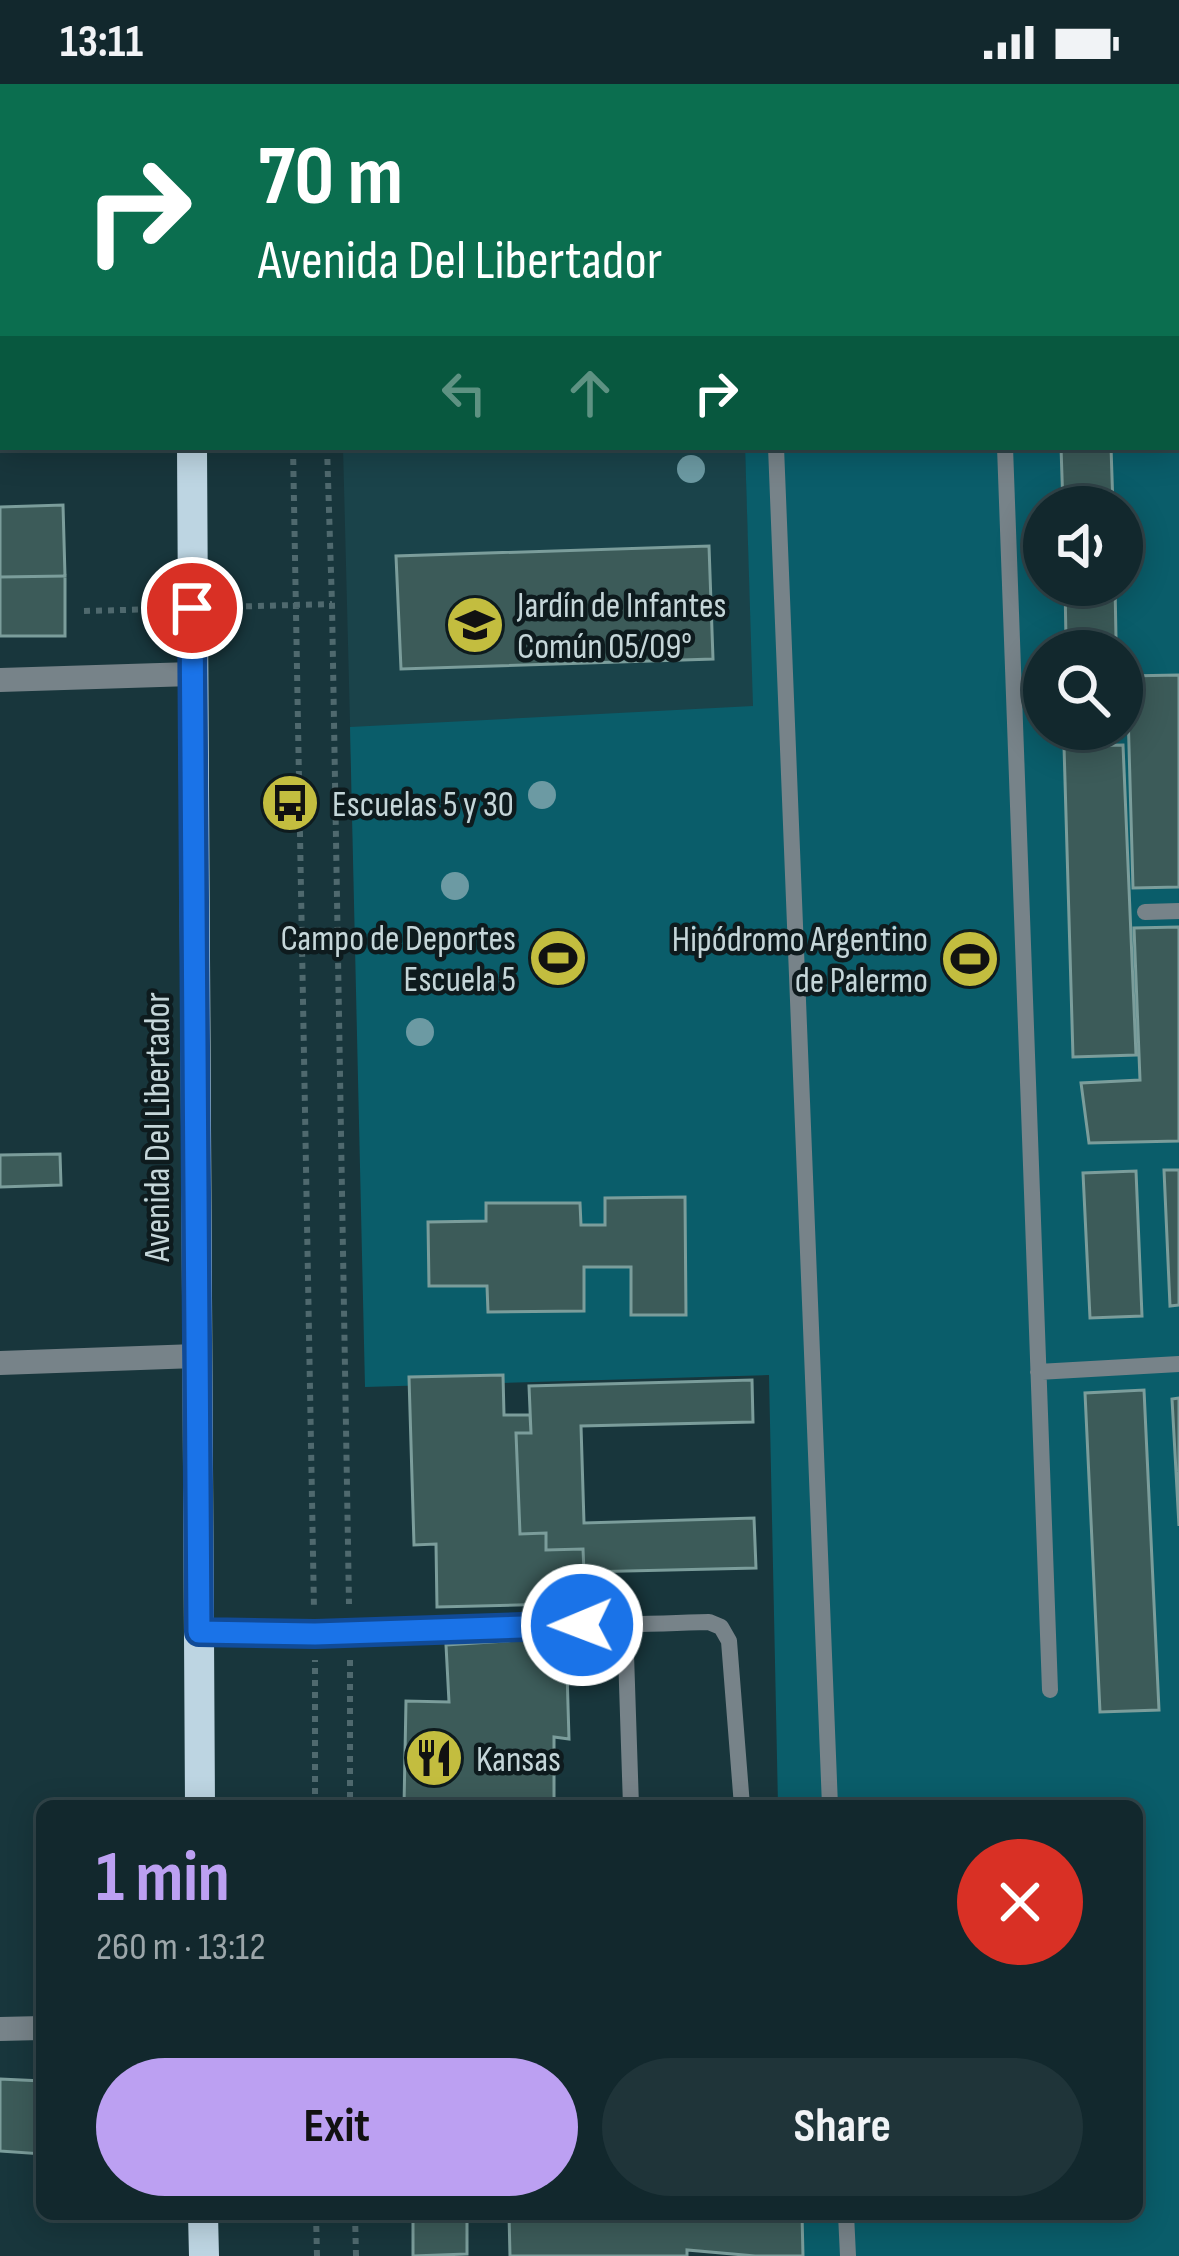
<!DOCTYPE html>
<meta charset="utf-8">
<style>
body{margin:0;font-family:"Sofia Sans Condensed",sans-serif;background:#1f3439;color:#f1f3f6;height:100vh;display:flex;flex-direction:column;font-size:45px;white-space:nowrap}
*{box-sizing:border-box;margin:0}
p{font-size:39px;color:#9ca6aa}
.icon{flex:none;width:66px;height:66px;fill:none;stroke:currentColor;stroke-width:2;stroke-linecap:round;stroke-linejoin:round}
.map{position:relative;flex:1;overflow:hidden}
.drawer{position:absolute;left:36px;top:1716px;width:1107px;height:420px;display:flex;flex-direction:column;background:#12282d;border-radius:18px;box-shadow:0 6px 30px #0003,0 0 0 3px #314449}
.drawer>*{flex:none}
.top-card{position:absolute;left:0px;top:0px;width:1179px;height:366px;box-shadow:0 6px 30px #0003,0 0 0 3px #314449;background:#0b6e4f;color:#fff;overflow:hidden}
.buttons{position:absolute;left:1023px;top:402px;display:grid;gap:24px}
.buttons a{display:grid;place-items:center;width:120px;height:120px;border-radius:50%;background:#12282d;box-shadow:0 6px 30px #0003,0 0 0 3px #314449;font-size:60px}
.pin{position:absolute;display:grid;place-items:center;width:102px;height:102px;color:#fff;margin:-51px;border:6px solid #fff;border-radius:50%;box-shadow:0 3px 12px #0007}
.me{position:absolute;width:132px;margin:-66px;rotate:269deg;stroke-linejoin:round;filter:drop-shadow(0 0 9px #0008)}
.turn{display:flex;align-items:center;gap:42px;height:252px;padding:0 60px;font-size:54px}
.turn .icon{width:156px;height:156px;stroke-width:2.5}
.turn b{display:block;font-size:84px;line-height:102px}
.lanes{display:flex;align-items:center;height:114px;padding:0 60px;background:#0003;justify-content:center;gap:60px;direction:ltr}
.lanes .off{opacity:.35}
.round{display:grid;place-items:center;flex:none;width:126px;height:126px;border-radius:63px;background:#1f3439}
.headline{display:flex;align-items:center;justify-content:space-between;height:204px;padding:0 60px}
h1{font-size:72px;font-weight:700;line-height:90px;color:#bca0f2}
.cta{display:flex;gap:24px;margin-top:auto;padding:24px 60px}
.cta a{flex:1;height:138px;border-radius:72px;background:#bca0f2;color:#111;font-size:48px;font-weight:700;line-height:138px;text-align:center}
.cta a+a{background:#1f3439;color:#f1f3f6}
.status{display:flex;justify-content:space-between;align-items:center;height:84px;padding:0 60px;background:#12282d;direction:ltr}
.status svg{height:33px;fill:currentColor}
.map>svg:first-child{display:block}
.built{fill:#1a434a}
.green{fill:#0a5d6a;fill-rule:evenodd}
.building{fill:#3c5b59;stroke:#7b9d9b;stroke-width:3}
.lines{fill:none;stroke-linecap:round;stroke-linejoin:round}
.path{stroke:#4f696e;stroke-width:6;stroke-dasharray:6 6;stroke-linecap:butt}
.service{stroke:#778389;stroke-width:16}
.minor{stroke:#778389;stroke-width:24}
.primary{stroke:#bdd5e2;stroke-width:30}
.tree{fill:#6c9aa3}
.route-casing{stroke:#114b97;stroke-width:30}
.route{stroke:#1a73e8;stroke-width:21}
.labels{text-anchor:middle;stroke-width:9;stroke-linejoin:round;paint-order:stroke}
.poi-label{font-size:36px;fill:#c5d6d9;stroke:#0e1b1e;text-anchor:start}
.street-label{font-size:36px;fill:#c5d6d9;stroke:#0e1b1e}
</style>
<div class="status"><b>13:11</b><svg viewBox="0 0 49 12"><path d="M0 12V9h3v3zM5 12V6h3v6zM10 12V3h3v9zM15 12V0h3v12zM26 1h20v11H26zM47 4h2v5h-2z"/></svg></div>
<div class="map">
<svg width="1179" height="2172" viewBox="0 0 1179 2172">
<rect width="100%" height="100%" fill="#18363c"/>
<!-- built -->
<path class="built" d="M337 0H734V3H337Z
M343 363H745L754 622 362 1112Z"/>
<!-- green -->
<path class="green" d="M734 0H1179V2172H803L802 2130H1137V1722H778L769 1291 365 1303 350 643 753 622 745 363H1176V3H734ZM1044 423H1122V501H1044ZM1044 567H1122V645H1044Z"/>
<!-- building -->
<path class="building" d="M466 0H561V3H466Z
M1169 0H1179V108L1176 104V3H1165Z
M1176 163 1179 165V227L1176 225Z
M1061 363H1111L1113 423H1063Z
M63 421 65 492 0 493V423Z
M709 462 713 575 401 585 396 472Z
M65 492V552H0V493Z
M1065 501H1115L1116 554 1066 556Z
M1179 591V803L1133 804 1127 592Z
M1123 661 1136 971 1073 973 1064 662Z
M1179 843V1057L1089 1059 1081 999 1140 996 1134 844Z
M60 1070 61 1101 0 1103V1071Z
M1164 1086H1179V1221L1170 1222Z
M1136 1087 1142 1232 1090 1234 1083 1089Z
M685 1113 686 1231H631V1183H584V1227L488 1228 487 1202H429L428 1138 486 1137V1119H580L581 1141H605V1114Z
M503 1291 504 1331H530L531 1349H516L520 1450 546 1449V1466L583 1465 584 1488H554L556 1520 437 1523 436 1460 414 1461 409 1293Z
M752 1296 753 1338 581 1342 584 1439 754 1434 756 1484 584 1488 583 1465 546 1466V1449L520 1450 516 1349H531L529 1302Z
M1144 1306 1159 1626 1100 1628 1085 1309Z
M1179 1314V1442L1172 1315Z
M566 1553 569 1655 554 1653V1722H404L406 1617 449 1618 446 1561Z
M0 1995 42 1997V2070L0 2067Z
M413 2130H467V2170L413 2172Z
M509 2130H802L803 2172H755L687 2166V2172H510Z"/>
<g class="lines">
<!-- path -->
<path class="path" d="M284 0V3
M314 0V3
M293 363 314 1526
M327 363 332 520 349 1520
M222 523 332 520
M84 527 161 525
M350 1576V1722
M315 1722V1576
M316 2130 317 2172
M355 2130 356 2172"/>
<!-- service -->
<path class="service" d="M761 0V3
M1015 0V3
M1075 0 1077 3
M1176 133 1179 136
M776 363 830 1722
M1005 363 1050 1606
M1145 828 1179 827
M1038 1288 1179 1280
M625 1540 631 1722
M199 1548C369 1551 539 1543 709 1538L721 1543 729 1557 742 1722
M846 2130 848 2172"/>
<!-- minor -->
<path class="minor" d="M0 596 192 590
M0 1279 196 1272
M0 1945 42 1944"/>
<!-- primary -->
<path class="primary" d="M191 0V3
M192 363 200 1722
M203 2130 204 2172"/>
</g>
<!-- trees -->
<g class="tree">
<circle cx="691" cy="385" r="14"/>
<circle cx="542" cy="711" r="14"/>
<circle cx="455" cy="802" r="14"/>
<circle cx="420" cy="948" r="14"/>
</g>
<g class="lines">
<defs>
<path id="route" d="M192 524 199 1548 315 1550 582 1541"/>
</defs>
<!-- route casing -->
<use href="#route" class="route-casing"/>
<!-- route -->
<use href="#route" class="route"/>
</g>
<!-- icons -->
<defs>
<symbol id="school-disc" viewBox="-11 -11 22 22"><circle r="9.5" fill="#c3bd3f" stroke="#0e1b1e"/><path d="M0-5L7-2L0 1L-7-2ZM-4 1L0 2.5L4 1V4Q0 6-4 4Z" fill="#111"/></symbol>
<symbol id="bus-disc" viewBox="-11 -11 22 22"><circle r="9.5" fill="#c3bd3f" stroke="#0e1b1e"/><path d="M-5-6H5V4H4V6H2V4H-2V6H-4V4H-5ZM-3.5-4V0h7V-4ZM-3.5 1.2v1.5H-2V1.2ZM2 1.2v1.5H3.5V1.2Z" fill="#111"/></symbol>
<symbol id="stadium-disc" viewBox="-11 -11 22 22"><circle r="9.5" fill="#c3bd3f" stroke="#0e1b1e"/><path d="M0-5a6.5 5 0 1 0 0 10a6.5 5 0 1 0 0-10ZM-3.5-1.8h7v3.6h-7Z" fill="#111"/></symbol>
<symbol id="restaurant-disc" viewBox="-11 -11 22 22"><circle r="9.5" fill="#c3bd3f" stroke="#0e1b1e"/><path d="M-5-6h1v4h1v-4h1v4h1v-4h1v5L-1.5 .5V6h-2V.5L-5-1ZM5-6V6H3V1.5H1.5Q1.5-4 5-6Z" fill="#111"/></symbol>
</defs>
<g fill-rule="evenodd">
<use href="#school-disc" x="442" y="508" width="66" height="66"/>
<use href="#bus-disc" x="257" y="686" width="66" height="66"/>
<use href="#stadium-disc" x="525" y="841" width="66" height="66"/>
<use href="#stadium-disc" x="937" y="842" width="66" height="66"/>
<use href="#restaurant-disc" x="401" y="1641" width="66" height="66"/>
</g>
<g class="labels">
<!-- poi labels -->
<g class="poi-label">
<text x="517" y="533">Jardín de Infantes<tspan x="517" dy="41">Común 05/09°</tspan></text>
<text x="332" y="732">Escuelas 5 y 30</text>
<text x="516" y="866" text-anchor="end">Campo de Deportes<tspan x="516" dy="41">Escuela 5</tspan></text>
<text x="928" y="867" text-anchor="end">Hipódromo Argentino<tspan x="928" dy="41">de Palermo</tspan></text>
<text x="476" y="1687">Kansas</text>
</g>
<!-- street labels -->
<g class="street-label">
<text transform="translate(156 1043) rotate(-90)" y="13">Avenida Del Libertador</text>
</g>
</g>
</svg>
<div class="buttons">
<a><svg class="icon" aria-label="sound" viewBox="0 0 24 24"><path d="M4 9h4l5-4v14l-5-4H4zM17 9q2 3 0 6"/></svg></a>
<a><svg class="icon" aria-label="search" viewBox="0 0 24 24"><circle cx="10" cy="10" r="6"/><path d="M15 15l6 6"/></svg></a>
</div>
<div class="pin" style="left:192px;top:524px;background:#d93025"><svg class="icon" aria-label="arrive" viewBox="0 0 24 24"><path d="M6 21V4h12l-3 4 3 4H6"/></svg></div>
<svg class="me" style="left:582px;top:1541px" viewBox="-20 -20 40 40"><circle r="17" fill="#1a73e8" stroke="#fff" stroke-width="3"/><path d="M0-11L8 9 0 5-8 9z" fill="#fff"/></svg>
<div class="top-card">
<div class="turn"><svg class="icon" aria-label="right" viewBox="0 0 24 24"><path d="M7 20v-9h11M14 6l5 5-5 5"/></svg><div><b>70 m</b>Avenida Del Libertador</div></div>
<div class="lanes"><svg class="icon off" aria-label="left" viewBox="0 0 24 24"><path d="M17 20v-9H6M10 6l-5 5 5 5"/></svg><svg class="icon off" aria-label="ahead" viewBox="0 0 24 24"><path d="M12 20V5M6 11l6-6 6 6"/></svg><svg class="icon" aria-label="right" viewBox="0 0 24 24"><path d="M7 20v-9h11M14 6l5 5-5 5"/></svg></div>
</div>
<section class="drawer">
<div class="headline"><div><h1>1 min</h1><p>260 m · 13:12</p></div><a class="round" style="background:#d93025;color:#fff"><svg class="icon" aria-label="close" viewBox="0 0 24 24"><path d="M6 6l12 12M18 6L6 18"/></svg></a></div>
<div class="cta"><a>Exit</a><a>Share</a></div>
</section>
</div>
